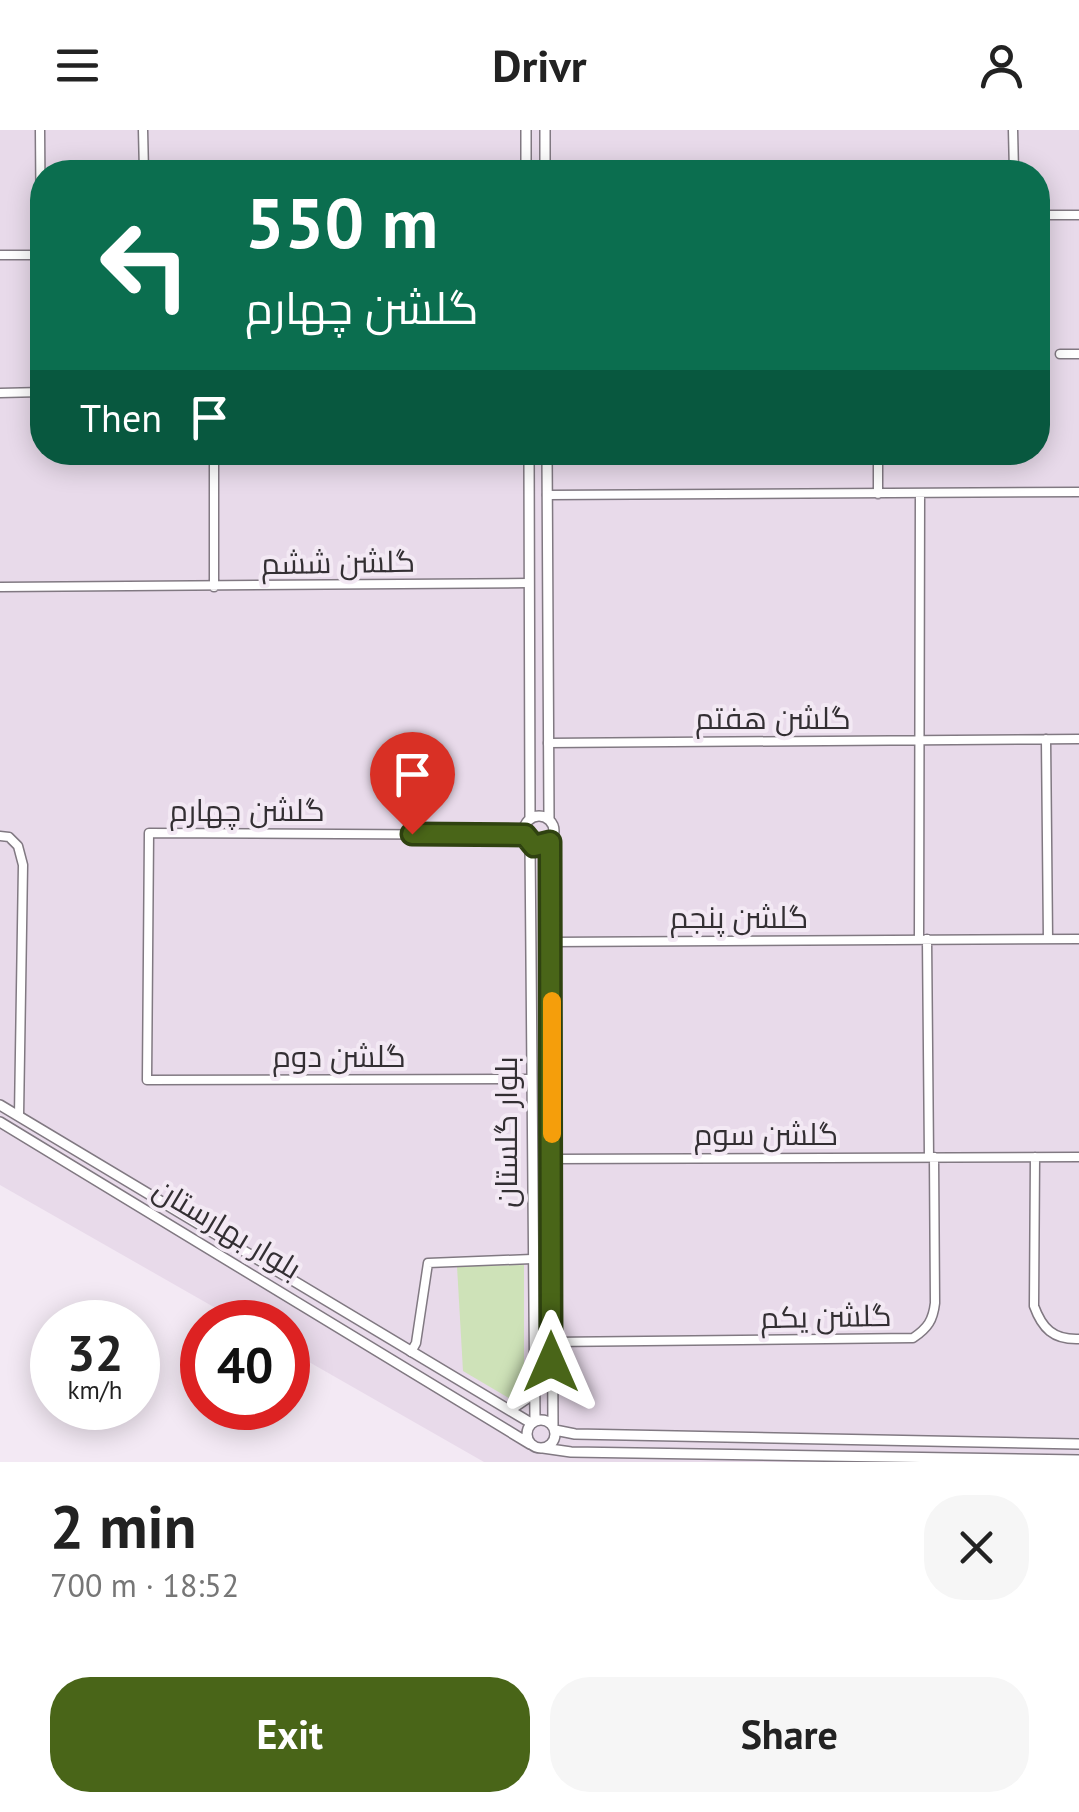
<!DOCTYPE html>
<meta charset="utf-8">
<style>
body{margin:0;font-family:"PT Sans",Cairo,sans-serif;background:#f6f6f6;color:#222;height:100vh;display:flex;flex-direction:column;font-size:38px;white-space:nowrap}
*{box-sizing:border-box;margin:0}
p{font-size:32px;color:#767676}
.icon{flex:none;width:55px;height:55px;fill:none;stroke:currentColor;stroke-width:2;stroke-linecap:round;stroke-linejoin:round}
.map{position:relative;height:1332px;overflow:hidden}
.sheet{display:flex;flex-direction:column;background:#fff;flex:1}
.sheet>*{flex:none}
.top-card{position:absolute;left:30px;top:30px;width:1020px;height:305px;border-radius:40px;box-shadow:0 5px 25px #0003;background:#0b6e4f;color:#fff;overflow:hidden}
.speed{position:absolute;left:30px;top:1170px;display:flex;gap:20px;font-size:50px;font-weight:700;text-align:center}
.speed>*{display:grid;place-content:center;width:130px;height:130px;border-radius:50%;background:#fff;box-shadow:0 5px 25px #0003;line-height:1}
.speed small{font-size:25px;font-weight:400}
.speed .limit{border:15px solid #d22;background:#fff;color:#111}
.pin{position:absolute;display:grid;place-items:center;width:85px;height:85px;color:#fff;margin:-102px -42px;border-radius:50% 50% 50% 0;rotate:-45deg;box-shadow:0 0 10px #0007}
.pin .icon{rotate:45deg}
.me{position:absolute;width:110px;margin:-55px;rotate:0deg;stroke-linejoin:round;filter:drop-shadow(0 0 8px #0008)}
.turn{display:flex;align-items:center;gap:35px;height:210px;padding:0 50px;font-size:45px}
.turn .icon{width:130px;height:130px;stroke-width:2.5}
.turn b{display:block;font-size:70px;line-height:85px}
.then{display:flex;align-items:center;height:95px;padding:0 50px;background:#0003;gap:20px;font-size:38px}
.round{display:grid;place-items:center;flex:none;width:105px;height:105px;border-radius:40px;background:#f6f6f6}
.summary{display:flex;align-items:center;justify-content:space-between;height:170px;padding:0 50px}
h1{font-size:60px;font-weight:800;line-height:75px}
.action{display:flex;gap:20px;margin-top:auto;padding:20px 50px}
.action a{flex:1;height:115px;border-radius:40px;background:#496518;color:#fff;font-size:40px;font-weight:800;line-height:115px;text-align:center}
.action a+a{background:#f6f6f6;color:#222}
header{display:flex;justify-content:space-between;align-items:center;height:130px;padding:0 50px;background:#fff;font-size:45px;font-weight:800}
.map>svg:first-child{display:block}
.built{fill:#e8daea;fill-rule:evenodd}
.green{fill:#cee2b8}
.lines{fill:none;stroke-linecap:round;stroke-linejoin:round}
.minor-casing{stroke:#817982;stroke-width:11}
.tertiary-casing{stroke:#817982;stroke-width:12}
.minor{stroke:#fff;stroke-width:8}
.tertiary{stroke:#fff;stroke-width:9}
.route-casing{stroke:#2f4210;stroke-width:25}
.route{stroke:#496518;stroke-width:18}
.slow{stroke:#f59e0b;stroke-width:18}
.labels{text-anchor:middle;stroke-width:8;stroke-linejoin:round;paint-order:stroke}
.street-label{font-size:30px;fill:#332f33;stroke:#f3e9f4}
</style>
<header><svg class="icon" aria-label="menu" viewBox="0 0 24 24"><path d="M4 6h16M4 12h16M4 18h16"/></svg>Drivr<svg class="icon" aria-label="person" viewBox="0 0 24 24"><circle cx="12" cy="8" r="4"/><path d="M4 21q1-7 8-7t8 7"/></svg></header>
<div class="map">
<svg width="1079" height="1332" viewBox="0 0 1079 1332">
<rect width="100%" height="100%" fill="#f3e9f4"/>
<!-- built -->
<path class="built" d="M0 0H1079V1332H484L288 1220V1192H240L0 1055ZM42 42H1038V322H42Z"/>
<!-- green -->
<path class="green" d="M524 1135V1262L512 1270 463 1241 457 1136Z"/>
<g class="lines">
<defs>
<path id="minor" d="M40 0 41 125
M143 0 144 42
M1013 0 1014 42
M545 38 906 39 909 42
M1038 85H1079
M0 125H42
M1060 224H1079
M0 263 42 262
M214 322V457
M878 322V364
M547 365 1079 362
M0 457 529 453
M1046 609 1048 809
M548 613 1079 609
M525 705 149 703 147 950 532 949
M0 706 9 707 18 716 23 735 19 986
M919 809 920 364
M927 809 929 1027
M551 812 1079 809
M1035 1027 1034 1176C1042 1198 1053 1210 1079 1209
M552 1029 1079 1027
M551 1212 913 1208C928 1198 933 1190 935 1173L934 1027
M411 1222 416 1213 428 1133 532 1129"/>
<path id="tertiary" d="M526 0V42
M545 0V42
M529 322 530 689
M547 322 549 689
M524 701a15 15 0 1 1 30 0a15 15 0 1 1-30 0Z
M550 712 553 1296
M530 713 535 1290
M0 975 531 1293
M0 992 530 1314
M510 1280 535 1263
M527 1304a14 14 0 1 1 28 0a14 14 0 1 1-28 0Z
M555 1300 575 1304 1079 1314
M543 1318 571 1322 1079 1330"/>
</defs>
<!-- minor casing -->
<use href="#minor" class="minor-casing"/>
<!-- tertiary casing -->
<use href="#tertiary" class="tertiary-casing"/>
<!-- minor -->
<use href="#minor" class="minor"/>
<!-- tertiary -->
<use href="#tertiary" class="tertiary"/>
</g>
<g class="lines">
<defs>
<path id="route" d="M412 704 525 705 534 716 550 712 551 1232"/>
</defs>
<!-- route casing -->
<use href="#route" class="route-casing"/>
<!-- route -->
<use href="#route" class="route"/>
<!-- slow -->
<path class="slow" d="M552 871V1004"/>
</g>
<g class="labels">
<!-- street labels -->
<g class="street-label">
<text transform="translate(338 433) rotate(-1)" y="10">گلشن ششم</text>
<text x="773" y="599">گلشن هفتم</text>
<text x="247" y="691">گلشن چهارم</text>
<text x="739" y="798">گلشن پنجم</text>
<text x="339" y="937">گلشن دوم</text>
<text transform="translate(507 1002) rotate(-90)" y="10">بلوار گلستان</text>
<text x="766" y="1015">گلشن سوم</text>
<text transform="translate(227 1099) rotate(31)" y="10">بلوار بهارستان</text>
<text transform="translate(826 1187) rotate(-1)" y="10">گلشن یکم</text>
</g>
</g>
</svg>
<div class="speed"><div>32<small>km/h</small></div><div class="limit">40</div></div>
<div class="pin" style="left:412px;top:704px;background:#d93025"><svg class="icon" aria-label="arrive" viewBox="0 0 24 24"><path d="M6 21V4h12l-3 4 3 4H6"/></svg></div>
<svg class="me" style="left:551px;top:1232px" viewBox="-20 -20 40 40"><path d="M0-17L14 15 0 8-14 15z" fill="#496518" stroke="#fff" stroke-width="4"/></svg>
<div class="top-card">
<div class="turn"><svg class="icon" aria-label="left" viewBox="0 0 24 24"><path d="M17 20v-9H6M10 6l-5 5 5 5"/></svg><div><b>550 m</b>گلشن چهارم</div></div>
<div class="then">Then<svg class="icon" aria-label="arrive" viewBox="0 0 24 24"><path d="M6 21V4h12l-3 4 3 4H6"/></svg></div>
</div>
</div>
<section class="sheet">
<div class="summary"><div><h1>2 min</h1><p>700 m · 18:52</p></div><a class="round"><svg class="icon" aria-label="close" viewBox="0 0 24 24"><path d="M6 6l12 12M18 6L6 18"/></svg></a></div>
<div class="action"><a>Exit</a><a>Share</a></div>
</section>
